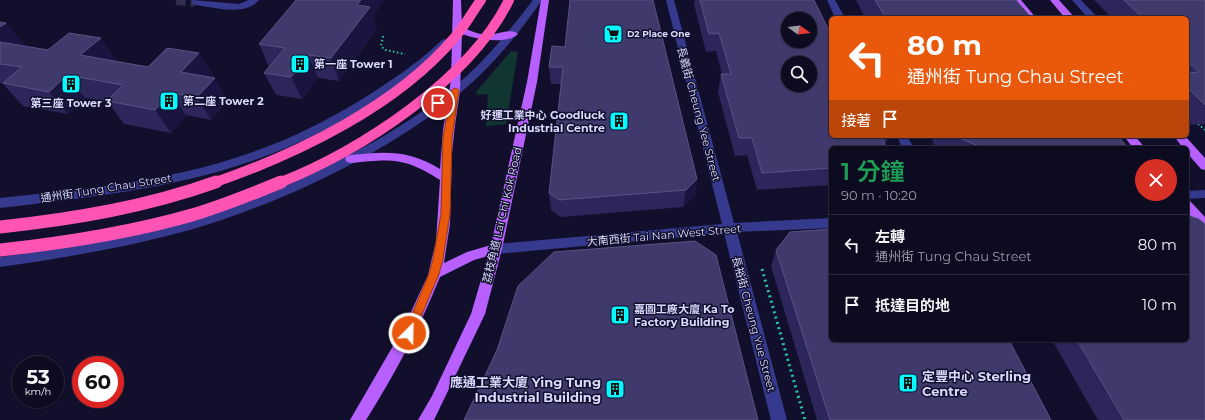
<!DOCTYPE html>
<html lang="zh-TW">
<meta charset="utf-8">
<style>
body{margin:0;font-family:Montserrat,"Noto Sans TC",sans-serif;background:#161429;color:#f1f3f6;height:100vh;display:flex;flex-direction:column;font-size:15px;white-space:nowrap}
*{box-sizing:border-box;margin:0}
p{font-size:13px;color:#9a9ba5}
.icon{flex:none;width:22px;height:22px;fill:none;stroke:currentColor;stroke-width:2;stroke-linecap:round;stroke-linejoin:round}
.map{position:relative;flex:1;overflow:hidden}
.details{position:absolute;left:829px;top:146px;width:360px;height:196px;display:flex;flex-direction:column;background:#0d0b20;border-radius:6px;box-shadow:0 1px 3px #0004,0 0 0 1px #2d2b3e}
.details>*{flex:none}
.guide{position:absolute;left:829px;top:16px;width:360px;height:122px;border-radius:6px;box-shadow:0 1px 3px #0004,0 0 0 1px #2d2b3e;background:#ea580c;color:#fff;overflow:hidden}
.needle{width:26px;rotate:105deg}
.controls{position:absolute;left:781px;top:12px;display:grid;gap:8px}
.controls a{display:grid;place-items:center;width:36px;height:36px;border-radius:50%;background:#0d0b20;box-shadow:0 1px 3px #0004,0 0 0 1px #2d2b3e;font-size:20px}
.speed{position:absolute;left:12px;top:356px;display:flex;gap:8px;font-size:20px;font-weight:700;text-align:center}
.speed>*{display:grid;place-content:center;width:52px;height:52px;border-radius:50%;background:#0d0b20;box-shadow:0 1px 3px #0004,0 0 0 1px #2d2b3e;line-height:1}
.speed small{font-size:10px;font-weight:400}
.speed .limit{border:6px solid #d22;background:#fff;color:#111}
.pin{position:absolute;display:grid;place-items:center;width:34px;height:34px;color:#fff;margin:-17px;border:2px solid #fff;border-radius:50%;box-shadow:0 1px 4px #0007}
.me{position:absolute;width:44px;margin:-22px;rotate:23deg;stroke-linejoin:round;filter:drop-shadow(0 0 3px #0008)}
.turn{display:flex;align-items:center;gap:14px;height:84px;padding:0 12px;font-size:18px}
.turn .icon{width:52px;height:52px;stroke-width:2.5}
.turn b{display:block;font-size:28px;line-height:34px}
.then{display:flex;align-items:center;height:38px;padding:0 12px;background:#0003;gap:8px;font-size:15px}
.round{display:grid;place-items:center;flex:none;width:42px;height:42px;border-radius:21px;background:#161429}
.summary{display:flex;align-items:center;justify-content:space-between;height:68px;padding:0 12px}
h1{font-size:24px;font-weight:600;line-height:30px;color:#1e9e55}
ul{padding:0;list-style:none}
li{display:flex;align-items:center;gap:12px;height:60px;padding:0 12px;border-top:1px solid #2d2b3e}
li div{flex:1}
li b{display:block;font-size:15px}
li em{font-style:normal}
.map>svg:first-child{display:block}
.green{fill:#113632}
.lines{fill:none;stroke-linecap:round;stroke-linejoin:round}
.minor-tunnel{stroke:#2f2d4b;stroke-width:10;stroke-dasharray:10 5;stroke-linecap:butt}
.path-far1{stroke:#27c6af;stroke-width:2;stroke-dasharray:1.5 2.5;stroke-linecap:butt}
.path{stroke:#27c6af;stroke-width:3;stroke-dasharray:2 3.5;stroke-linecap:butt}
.minor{fill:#363a8e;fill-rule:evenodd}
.major{fill:#b760ff;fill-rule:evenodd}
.highway-bridge-far1{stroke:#ff54b4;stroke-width:10}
.highway-bridge{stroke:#ff54b4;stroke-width:13}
.wall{fill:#2d265a}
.shaded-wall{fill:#1a1540}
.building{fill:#403a6c;stroke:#585383;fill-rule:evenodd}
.route{fill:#ea580c;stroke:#983908}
.labels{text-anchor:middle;stroke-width:3;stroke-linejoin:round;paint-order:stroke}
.far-poi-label{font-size:9px;font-weight:bold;fill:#dad9ff;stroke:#110f2b;text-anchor:start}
.poi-label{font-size:11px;font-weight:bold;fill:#dad9ff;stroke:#110f2b;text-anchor:start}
.street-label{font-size:11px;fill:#dad9ff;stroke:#110f2b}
.near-poi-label{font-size:13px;font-weight:bold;fill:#dad9ff;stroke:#110f2b;text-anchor:start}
</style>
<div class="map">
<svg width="1205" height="420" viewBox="0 0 1205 420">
<rect width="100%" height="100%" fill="#110f2b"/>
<!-- green -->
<path class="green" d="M511 51 518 52 506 124 486 126 488 94 477 95 476 92Z"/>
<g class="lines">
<!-- minor-tunnel -->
<path class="minor-tunnel" d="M176 0 195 2"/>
<!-- path-far1 -->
<path class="path-far1" d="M383 36 381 46 385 50 405 54
M1198 124 1205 130"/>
<!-- path -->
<path class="path" d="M762 269 805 420"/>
<!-- minor -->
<path class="minor" d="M192 0 239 4 249 0H259C245 17 214 7 195 5L191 2Z
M533 0H542C523 28 501 55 476 79 402 147 286 202 190 230 128 247 64 258 0 267V257C63 248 127 237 189 220 215 213 240 204 264 194 337 164 411 127 469 74 493 51 513 26 533 0Z
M666 0H674L734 223 831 218V228L737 232 787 420H771L724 233 496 254 492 253 490 249 492 245 496 244 722 224Z
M827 0H835L845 18H835Z
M1072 0H1081L1098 18H1088Z
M445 39 450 42C434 64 406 80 384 95 343 122 299 145 252 161 171 189 85 198 0 208V198C82 189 166 182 244 155 284 142 323 123 359 101 388 83 417 64 442 40Z
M897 136H907L914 148H902Z
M1205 190V198L1187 199V191Z"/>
<!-- major -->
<path class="major" d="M453 0H461L462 27C471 31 479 35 490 35 498 34 512 28 518 34 507 45 475 39 462 34L460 91 455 125 452 153 450 224 444 263 467 252 491 245 527 82 541 0H549L537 82 502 249 485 314 434 420H418L432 396 471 314 488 256 474 260 440 277C420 327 395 374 366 420H350L404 327 428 275 436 241 440 180C404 157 392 159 351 163L347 162 345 159 347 156 351 155C385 151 410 150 440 169L443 130 451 80Z
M1012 0H1021L1036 18H1026Z
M1050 0H1059L1075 18H1065Z
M1124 136H1135L1145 148H1133Z
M1174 136H1185L1205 158V170L1201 169 1187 153V148H1183Z
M1187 200 1191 202 1205 217V230L1201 228 1187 213Z"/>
<!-- highway-bridge-far1 -->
<path class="highway-bridge-far1" d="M213 183C297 154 397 106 455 37 465 26 472 12 481 0
M279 183C360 151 470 80 509 0"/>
<!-- highway-bridge -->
<path class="highway-bridge" d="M0 227C74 219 146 207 216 182
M0 250C65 243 129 233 192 215 222 206 252 194 281 182"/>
</g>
<!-- wall -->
<path class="wall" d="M296 0H384L373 16 377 29 339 81 318 78 302 99 276 95 264 73 269 67 259 44Z
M695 0H814L831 136H889L885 144 831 148V185L757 190 747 155 735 156 718 92 721 74H722L716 51 706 52 694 4Z
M856 0H1016L1030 18H865Z
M1094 0H1205V124L1189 125 1187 122V18H1112Z
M0 22 6 23 25 45 24 46 117 61H116L148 67 199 53 213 76 212 77 228 101 211 120 186 115 171 133 124 124 108 102 85 98 68 114 23 106 3 84 0 83Z
M565 47 697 179 695 195 683 207 561 217 551 210 549 193 561 84H551L549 67Z
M930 136H1118L1128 148H936Z
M776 250 1051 420H817L771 266Z
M1052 340H1187L1205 420H1098Z"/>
<!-- shaded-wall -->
<path class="shaded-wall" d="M361 0H384L373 16 377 29 339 81 331 58 357 5Z
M6 23 25 45 3 63 0 59V27Z
M101 38 117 61 97 78 80 55Z
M199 53 213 76 196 95 181 72Z
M308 55 318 78 302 99 291 77Z
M67 75 85 98 68 114 49 92Z
M215 78 228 101 211 120 197 97Z
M171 93 186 115 171 133 155 110Z
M697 179 695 195 683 207 686 190Z"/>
<!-- building -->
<path class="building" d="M296 0H361L357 5 370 7 331 58 308 55 291 77 264 73 285 48 259 44Z
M570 0H653L697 179 686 190 559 200 549 193 563 67H549L552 46 565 47Z
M700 0H814L831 35V136H881L887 148H831V168L762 173 752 138H739L721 74H731L719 33 709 34ZM788 19H810V41H788ZM788 63H810V85H788Z
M875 0H1016L1030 16V18H886Z
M1124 0H1205V105L1187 87V73L1199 72 1187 61V18H1143Z
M0 22 6 23 0 27Z
M69 33 101 38 80 55 148 67 167 48 199 53 181 72 215 78 197 97 171 93 155 110 107 101 123 85 67 75 49 92 3 83 22 67 0 64V42L48 50Z
M955 136H1118L1128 148H983Z
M1187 215 1199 219 1205 224V420H1124L1077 340H1187Z
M831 229V340H1009L1051 420H830L776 250 790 232Z
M695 241 716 255 758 420H464L474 399 497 350 518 286 554 252Z"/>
<!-- route -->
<path class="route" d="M455 88 459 90 452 138 450 214 443 259 439 274 414 333 412 336 409 337 405 336 404 333 429 274 433 259 441 214 443 138 450 98 440 105H435L434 103Z"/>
<!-- icons -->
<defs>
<symbol id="supermarket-square" viewBox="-11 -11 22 22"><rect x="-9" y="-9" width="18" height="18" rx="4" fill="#05faff" stroke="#110f2b"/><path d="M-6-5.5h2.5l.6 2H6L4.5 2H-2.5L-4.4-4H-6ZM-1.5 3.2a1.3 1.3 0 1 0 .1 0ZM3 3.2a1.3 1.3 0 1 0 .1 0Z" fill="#111"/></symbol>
<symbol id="building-square" viewBox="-11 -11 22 22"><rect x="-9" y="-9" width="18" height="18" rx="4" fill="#05faff" stroke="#110f2b"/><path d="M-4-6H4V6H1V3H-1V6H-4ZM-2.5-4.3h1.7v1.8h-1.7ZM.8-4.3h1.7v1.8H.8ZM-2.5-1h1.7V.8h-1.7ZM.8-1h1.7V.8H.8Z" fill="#111"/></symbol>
</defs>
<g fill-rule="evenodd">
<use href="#supermarket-square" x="602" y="23" width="22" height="22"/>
<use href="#building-square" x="289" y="53" width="22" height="22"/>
<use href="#building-square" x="60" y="73" width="22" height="22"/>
<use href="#building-square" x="158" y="90" width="22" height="22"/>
<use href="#building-square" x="608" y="110" width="22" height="22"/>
<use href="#building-square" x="609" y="304" width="22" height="22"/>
<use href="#building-square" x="897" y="372" width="22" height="22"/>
<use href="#building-square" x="604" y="378" width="22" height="22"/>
</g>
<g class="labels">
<!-- far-poi labels -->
<g class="far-poi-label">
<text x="627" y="37">D2 Place One</text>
</g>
<!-- poi labels -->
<g class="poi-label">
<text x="314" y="68">第一座 Tower 1</text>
<text x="183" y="105">第二座 Tower 2</text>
<text x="71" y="107" text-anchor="middle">第三座 Tower 3</text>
<text x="605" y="119" text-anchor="end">好運工業中心 Goodluck<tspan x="605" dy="13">Industrial Centre</tspan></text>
<text x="634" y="313">嘉圖工廠大廈 Ka To<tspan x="634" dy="13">Factory Building</tspan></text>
</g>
<!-- street labels -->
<g class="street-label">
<text transform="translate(699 114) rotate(75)" y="4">長義街 Cheung Yee Street</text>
<text transform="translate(106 188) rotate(-9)" y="4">通州街 Tung Chau Street</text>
<text transform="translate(502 215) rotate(-77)" y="4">荔枝角道 Lai Chi Kok Road</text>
<text transform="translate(664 235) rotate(-5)" y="4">大南西街 Tai Nan West Street</text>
<text transform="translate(754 324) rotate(75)" y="4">長裕街 Cheung Yue Street</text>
</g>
<!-- near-poi labels -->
<g class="near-poi-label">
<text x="922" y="381">定豐中心 Sterling<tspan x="922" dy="15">Centre</tspan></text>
<text x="601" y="387" text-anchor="end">應通工業大廈 Ying Tung<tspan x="601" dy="15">Industrial Building</tspan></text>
</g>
</g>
</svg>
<div class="controls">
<a><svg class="needle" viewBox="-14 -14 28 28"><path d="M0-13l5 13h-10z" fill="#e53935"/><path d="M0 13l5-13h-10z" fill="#9a9ba5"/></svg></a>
<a><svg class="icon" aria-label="search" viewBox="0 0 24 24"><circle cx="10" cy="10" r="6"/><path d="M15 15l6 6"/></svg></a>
</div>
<div class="speed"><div>53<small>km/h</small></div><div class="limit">60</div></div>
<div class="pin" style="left:438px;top:103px;background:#d93025"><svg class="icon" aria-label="arrive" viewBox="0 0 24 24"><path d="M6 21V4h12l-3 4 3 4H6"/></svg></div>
<svg class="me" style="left:409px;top:333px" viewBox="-20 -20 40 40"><circle r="17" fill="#ea580c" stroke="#fff" stroke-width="3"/><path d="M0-11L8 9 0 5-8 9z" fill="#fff"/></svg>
<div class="guide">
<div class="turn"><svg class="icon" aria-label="left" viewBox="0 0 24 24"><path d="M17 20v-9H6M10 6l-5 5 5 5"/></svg><div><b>80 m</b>通州街 Tung Chau Street</div></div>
<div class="then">接著<svg class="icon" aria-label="arrive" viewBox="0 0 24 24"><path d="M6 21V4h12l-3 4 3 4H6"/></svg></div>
</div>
<section class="details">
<div class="summary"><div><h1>1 分鐘</h1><p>90 m · 10:20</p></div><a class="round" style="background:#d93025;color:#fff"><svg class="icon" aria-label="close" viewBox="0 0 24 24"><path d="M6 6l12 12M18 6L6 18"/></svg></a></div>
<ul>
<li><svg class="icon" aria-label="left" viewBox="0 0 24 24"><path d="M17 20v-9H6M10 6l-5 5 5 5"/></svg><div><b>左轉</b><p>通州街 Tung Chau Street</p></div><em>80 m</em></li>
<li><svg class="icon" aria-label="arrive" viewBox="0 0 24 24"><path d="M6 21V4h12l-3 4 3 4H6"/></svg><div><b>抵達目的地</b></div><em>10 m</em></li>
</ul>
</section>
</div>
